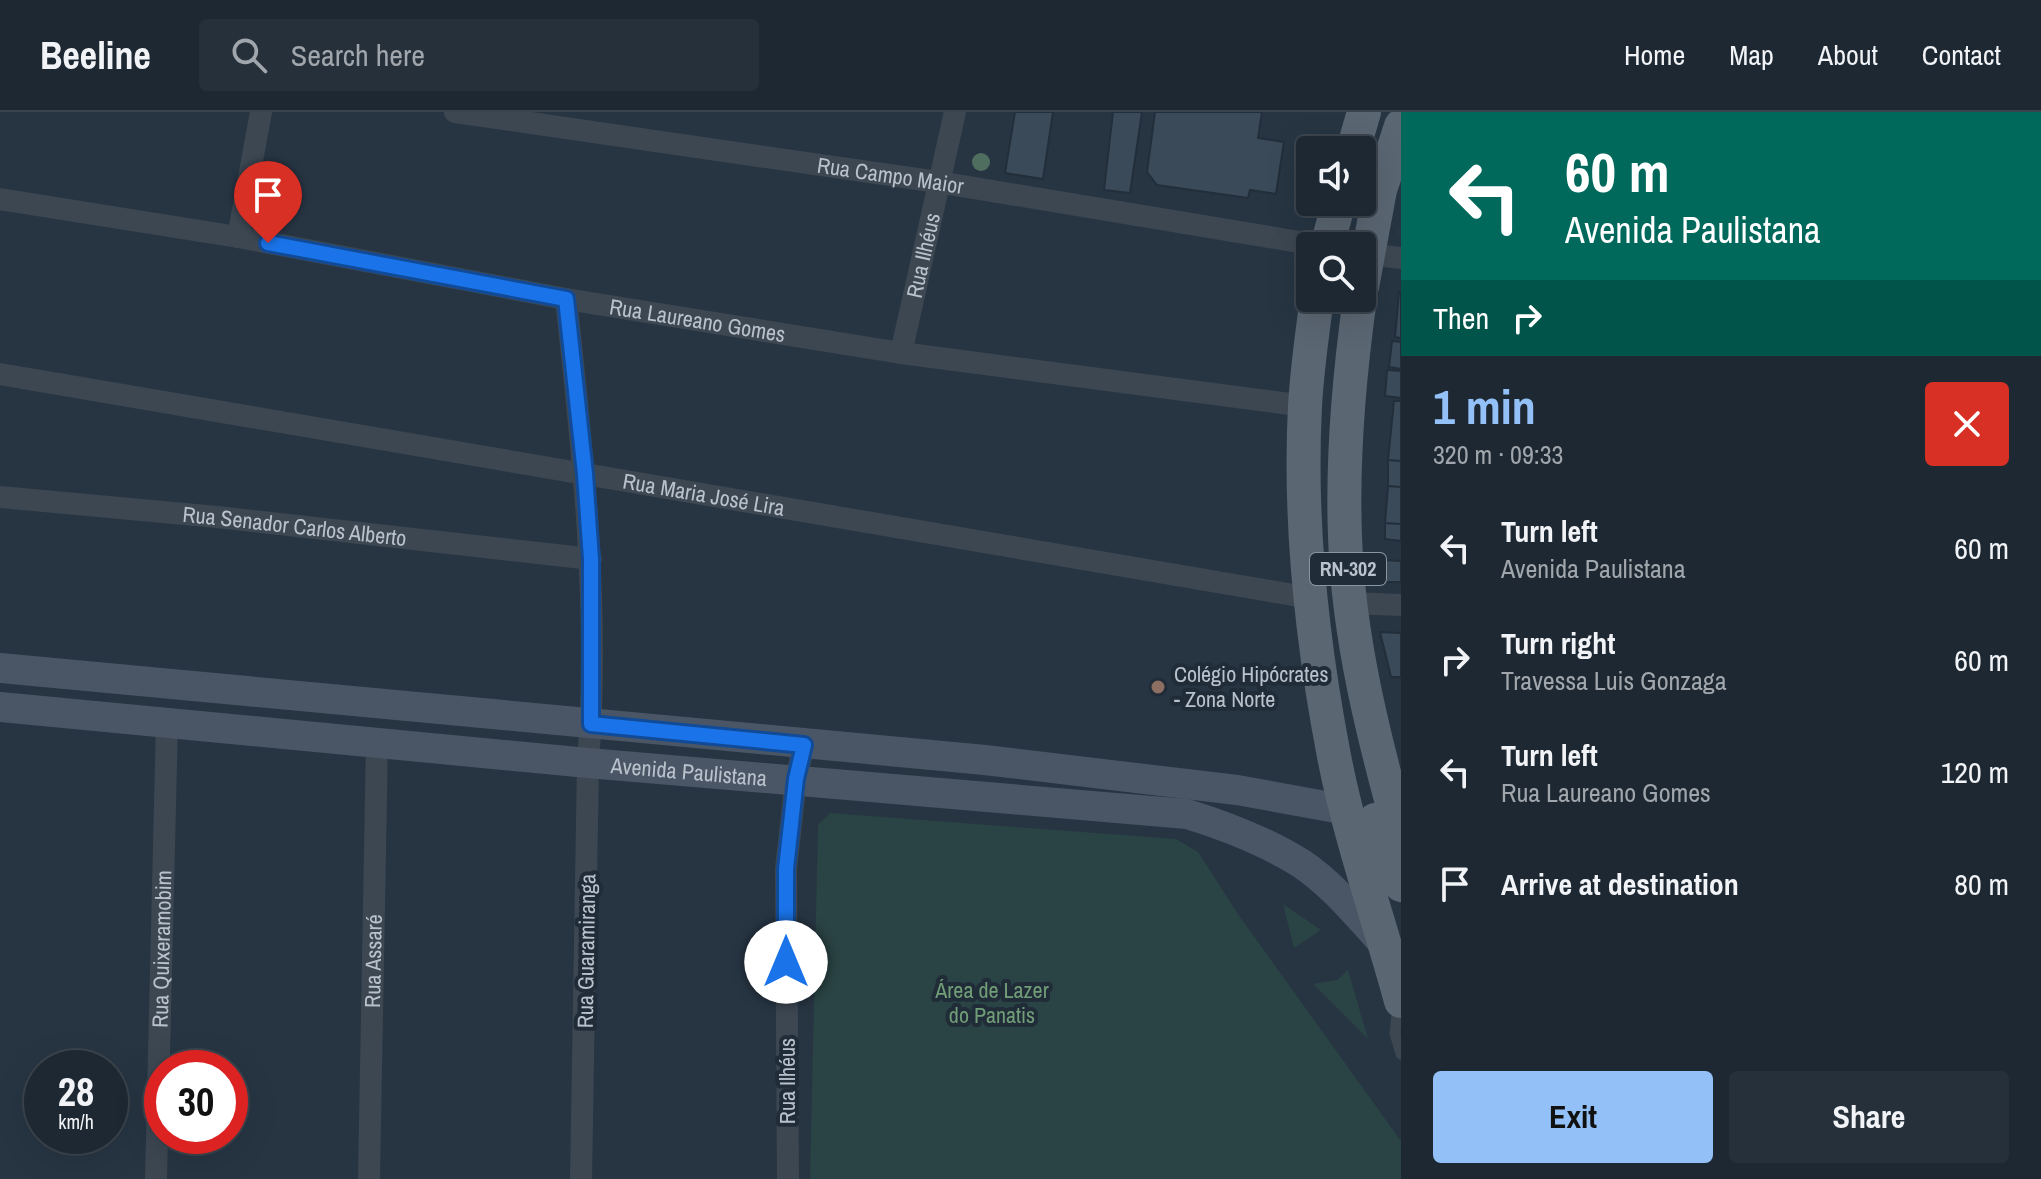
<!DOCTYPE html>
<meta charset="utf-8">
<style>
body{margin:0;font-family:"Archivo Narrow",sans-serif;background:#25303a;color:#f1f3f6;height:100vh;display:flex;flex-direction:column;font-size:30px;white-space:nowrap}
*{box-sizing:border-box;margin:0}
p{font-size:26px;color:#a0a6ac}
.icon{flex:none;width:44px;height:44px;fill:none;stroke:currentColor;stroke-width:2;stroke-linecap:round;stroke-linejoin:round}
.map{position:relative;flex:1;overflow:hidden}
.panel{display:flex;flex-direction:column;background:#1d2832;width:640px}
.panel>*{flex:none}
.hud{background:#00695c;color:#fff;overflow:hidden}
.buttons{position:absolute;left:1296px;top:24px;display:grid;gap:16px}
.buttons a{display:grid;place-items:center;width:80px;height:80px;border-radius:8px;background:#1d2832;box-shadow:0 8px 32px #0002,0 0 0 2px #3b444d;font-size:40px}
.speed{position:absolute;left:24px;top:938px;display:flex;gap:16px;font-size:40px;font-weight:700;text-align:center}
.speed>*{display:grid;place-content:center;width:104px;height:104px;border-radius:50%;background:#1d2832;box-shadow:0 8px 32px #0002,0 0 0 2px #3b444d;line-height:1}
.speed small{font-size:20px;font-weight:400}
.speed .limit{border:12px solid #d22;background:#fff;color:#111}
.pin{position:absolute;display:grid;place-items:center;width:68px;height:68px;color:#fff;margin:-82px -34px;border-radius:50% 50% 50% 0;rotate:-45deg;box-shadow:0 0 8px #0007}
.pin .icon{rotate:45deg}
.me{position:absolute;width:88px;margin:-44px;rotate:0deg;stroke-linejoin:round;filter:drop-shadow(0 0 6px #0008)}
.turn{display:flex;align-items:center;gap:28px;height:168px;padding:0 32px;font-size:36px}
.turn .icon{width:104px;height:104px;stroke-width:2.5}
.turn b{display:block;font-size:56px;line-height:68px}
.then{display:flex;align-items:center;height:76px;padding:0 32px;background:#0003;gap:16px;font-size:30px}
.round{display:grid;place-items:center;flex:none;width:84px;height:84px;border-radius:8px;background:#25303a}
.summary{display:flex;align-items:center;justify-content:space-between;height:136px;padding:0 32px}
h1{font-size:48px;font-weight:700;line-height:60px;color:#93c1f7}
.primary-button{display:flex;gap:16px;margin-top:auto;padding:16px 32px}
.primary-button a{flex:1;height:92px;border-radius:8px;background:#93c1f7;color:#111;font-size:32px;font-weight:700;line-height:92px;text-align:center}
.primary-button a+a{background:#25303a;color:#f1f3f6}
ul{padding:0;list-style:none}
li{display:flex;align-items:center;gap:24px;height:112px;padding:0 32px}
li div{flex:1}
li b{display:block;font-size:30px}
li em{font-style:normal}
header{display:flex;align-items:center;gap:48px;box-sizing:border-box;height:112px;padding:0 40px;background:#1d2832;border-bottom:2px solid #3b444d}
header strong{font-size:38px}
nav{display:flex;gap:44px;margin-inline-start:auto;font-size:28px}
.search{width:560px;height:72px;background:#25303a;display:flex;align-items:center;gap:20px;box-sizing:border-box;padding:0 28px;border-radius:8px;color:#a0a6ac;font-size:30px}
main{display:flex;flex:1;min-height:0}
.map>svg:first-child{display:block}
.green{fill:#2a4344}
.building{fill:#3a4a59;stroke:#222e3a;stroke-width:2}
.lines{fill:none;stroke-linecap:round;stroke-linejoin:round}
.service{stroke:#3c4752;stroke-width:11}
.minor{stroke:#3c4752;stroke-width:22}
.secondary{stroke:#4a5665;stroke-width:30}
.primary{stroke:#5a6672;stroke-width:34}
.tree{fill:#506e60}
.route-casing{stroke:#114b97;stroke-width:20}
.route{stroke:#1a73e8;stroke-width:14}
.education-dot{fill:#8d6e63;stroke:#202c38;stroke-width:3}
.labels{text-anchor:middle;stroke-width:8;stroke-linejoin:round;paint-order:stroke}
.shield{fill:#202c38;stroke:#8b95a0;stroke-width:2}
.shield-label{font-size:20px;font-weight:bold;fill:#b9c2cc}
.street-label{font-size:22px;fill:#b9c2cc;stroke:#202c38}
.poi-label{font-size:22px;fill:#b9c2cc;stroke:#202c38;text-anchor:start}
.park-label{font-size:22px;fill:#719d77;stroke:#202c38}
</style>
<header>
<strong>Beeline</strong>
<div class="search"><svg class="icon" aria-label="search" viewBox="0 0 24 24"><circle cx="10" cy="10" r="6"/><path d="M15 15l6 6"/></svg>Search here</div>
<nav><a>Home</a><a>Map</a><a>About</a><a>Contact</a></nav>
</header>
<main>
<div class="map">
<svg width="1401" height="1067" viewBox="0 0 1401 1067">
<rect width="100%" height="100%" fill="#273543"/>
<!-- green -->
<path class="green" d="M830 701 1176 727 1198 740 1240 805 1401 1029V1067H810L818 713Z
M1283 792 1321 818 1294 836Z
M1348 858 1368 927 1313 872 1337 868Z"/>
<!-- building -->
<path class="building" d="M1015 0H1053L1043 67 1005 61Z
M1113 0H1142L1130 81 1104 78Z
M1155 0H1262L1258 26 1284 30 1276 82 1250 78 1248 86 1157 73 1147 60Z
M1399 180H1401V226L1395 225Z
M1392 229 1401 230V257L1389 255Z
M1387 258 1401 259V286L1385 284Z
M1394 289H1401V349L1388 348Z
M1388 348 1401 349V375L1388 374Z
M1388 374 1401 375V412L1385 411Z
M1385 411 1401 412V429L1385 427Z
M1382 448 1401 449V470H1382Z
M1380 520 1401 521V565H1391Z"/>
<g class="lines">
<!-- service -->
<path class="service" d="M1398 893 1395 921 1401 942"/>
<!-- minor -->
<g class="minor">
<path id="s1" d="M455 0 938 70 1323 134"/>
<path id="s2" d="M0 87 238 125 566 187 901 241 1305 294"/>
<path d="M238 125 261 0"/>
<path d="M1367 142 1401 146"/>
<path d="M566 187C583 341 600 496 588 651L581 1067"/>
<path id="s3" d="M901 241 955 0"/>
<path id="s4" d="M0 262 1311 486"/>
<path id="s5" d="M0 385 217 405 591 447"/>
<path d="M1351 491 1401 493"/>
<path id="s6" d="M156 1067 167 609"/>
<path id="s7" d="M369 1067 377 629"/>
<path d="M788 1067 786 757 796 667 804 633"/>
</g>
<!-- secondary -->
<g class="secondary">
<path d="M0 556 985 648 1237 678 1347 698"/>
<path id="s8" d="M0 595 588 651 1187 702C1226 714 1267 730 1302 752 1333 773 1358 804 1383 831"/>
</g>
<!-- primary -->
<path class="primary" d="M1353 38 1364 0
M1327 134 1339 90
M1362 175 1380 78 1401 14
M1317 186C1312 222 1307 258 1305 294 1299 410 1312 530 1334 644 1350 727 1379 808 1401 889
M1360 186C1349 265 1342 344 1345 424 1348 525 1374 627 1401 724
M1375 708C1392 723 1395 752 1401 773"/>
</g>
<!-- trees -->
<circle class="tree" cx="981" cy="50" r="9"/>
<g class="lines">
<defs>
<path id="route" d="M268 131 566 187 585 362 591 447V612L804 633 796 667 786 757V850"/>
</defs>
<!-- route casing -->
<use href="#route" class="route-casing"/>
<!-- route -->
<use href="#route" class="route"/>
</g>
<!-- markers -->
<circle class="education-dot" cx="1158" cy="575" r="8"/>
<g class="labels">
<!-- shield labels -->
<rect class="shield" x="1310" y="441" width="76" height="32" rx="6"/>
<g class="shield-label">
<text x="1348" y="464">RN-302</text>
</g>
<!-- street labels -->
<g class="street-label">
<text dy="8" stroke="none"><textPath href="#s1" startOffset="440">Rua Campo Maior</textPath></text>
<text dy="8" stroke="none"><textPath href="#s3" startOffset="100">Rua Ilhéus</textPath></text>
<text dy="8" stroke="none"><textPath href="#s2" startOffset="708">Rua Laureano Gomes</textPath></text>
<text dy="8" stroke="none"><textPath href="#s4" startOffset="714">Rua Maria José Lira</textPath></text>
<text dy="8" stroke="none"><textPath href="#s5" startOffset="296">Rua Senador Carlos Alberto</textPath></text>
<text dy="8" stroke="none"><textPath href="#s8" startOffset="692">Avenida Paulistana</textPath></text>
<text dy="8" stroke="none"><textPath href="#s6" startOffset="230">Rua Quixeramobim</textPath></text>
<text transform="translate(586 839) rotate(-89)" y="8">Rua Guaramiranga</text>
<text dy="8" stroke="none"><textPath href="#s7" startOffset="218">Rua Assaré</textPath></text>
<text transform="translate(787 969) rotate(-90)" y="8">Rua Ilhéus</text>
</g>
<!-- poi labels -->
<g class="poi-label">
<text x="1174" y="570">Colégio Hipócrates<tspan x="1174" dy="25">- Zona Norte</tspan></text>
</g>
<!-- park labels -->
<g class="park-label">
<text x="992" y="886">Área de Lazer<tspan x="992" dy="25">do Panatis</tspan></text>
</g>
</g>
</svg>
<div class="buttons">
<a><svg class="icon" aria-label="sound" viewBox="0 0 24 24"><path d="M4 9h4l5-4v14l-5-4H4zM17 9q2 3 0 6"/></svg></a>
<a><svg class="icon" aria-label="search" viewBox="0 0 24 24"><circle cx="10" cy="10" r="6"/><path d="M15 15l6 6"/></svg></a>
</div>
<div class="speed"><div>28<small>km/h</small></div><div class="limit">30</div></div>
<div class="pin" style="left:268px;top:131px;background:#d93025"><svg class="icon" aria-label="arrive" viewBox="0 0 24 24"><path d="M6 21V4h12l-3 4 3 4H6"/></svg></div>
<svg class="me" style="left:786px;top:850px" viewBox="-20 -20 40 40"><circle r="19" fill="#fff"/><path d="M0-13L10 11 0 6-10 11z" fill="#1a73e8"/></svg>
</div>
<section class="panel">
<div class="hud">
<div class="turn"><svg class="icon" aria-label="left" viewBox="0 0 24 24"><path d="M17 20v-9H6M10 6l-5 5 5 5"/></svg><div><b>60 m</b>Avenida Paulistana</div></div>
<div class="then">Then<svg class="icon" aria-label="right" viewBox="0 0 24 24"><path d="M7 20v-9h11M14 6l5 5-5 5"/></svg></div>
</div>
<div class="summary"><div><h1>1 min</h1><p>320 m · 09:33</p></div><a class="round" style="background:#d93025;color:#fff"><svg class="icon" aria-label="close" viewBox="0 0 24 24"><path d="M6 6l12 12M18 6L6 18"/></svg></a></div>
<ul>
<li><svg class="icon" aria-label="left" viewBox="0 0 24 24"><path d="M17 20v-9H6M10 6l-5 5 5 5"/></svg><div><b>Turn left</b><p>Avenida Paulistana</p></div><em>60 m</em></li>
<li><svg class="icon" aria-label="right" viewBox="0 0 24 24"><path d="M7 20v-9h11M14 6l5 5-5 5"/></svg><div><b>Turn right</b><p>Travessa Luis Gonzaga</p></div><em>60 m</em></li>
<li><svg class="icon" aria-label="left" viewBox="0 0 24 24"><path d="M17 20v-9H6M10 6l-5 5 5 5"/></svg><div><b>Turn left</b><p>Rua Laureano Gomes</p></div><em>120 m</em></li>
<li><svg class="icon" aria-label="arrive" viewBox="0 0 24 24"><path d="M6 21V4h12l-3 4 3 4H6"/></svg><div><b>Arrive at destination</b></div><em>80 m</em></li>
</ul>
<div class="primary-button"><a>Exit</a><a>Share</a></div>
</section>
</main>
